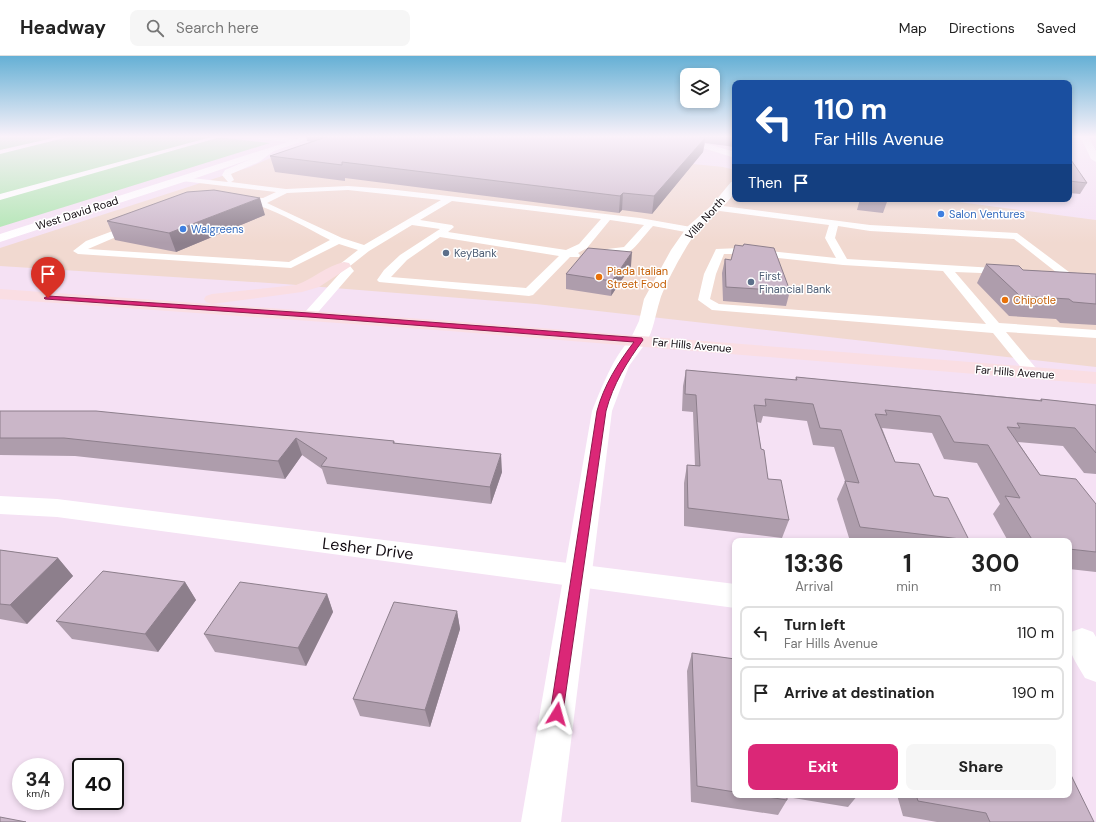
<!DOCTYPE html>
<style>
body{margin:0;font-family:"DM Sans",sans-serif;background:#f6f6f6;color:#222;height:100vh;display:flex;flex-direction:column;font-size:15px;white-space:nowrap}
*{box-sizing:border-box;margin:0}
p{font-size:13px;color:#767676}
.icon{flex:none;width:22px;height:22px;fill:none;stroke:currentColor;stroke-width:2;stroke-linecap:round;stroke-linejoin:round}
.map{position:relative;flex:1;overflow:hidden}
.sheet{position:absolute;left:732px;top:482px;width:340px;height:260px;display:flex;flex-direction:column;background:#fff;border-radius:8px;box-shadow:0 2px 6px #0003}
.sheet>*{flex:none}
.guide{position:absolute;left:732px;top:24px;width:340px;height:122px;border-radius:8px;box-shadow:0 2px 6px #0003;background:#1a4fa0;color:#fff;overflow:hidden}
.buttons{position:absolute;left:680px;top:12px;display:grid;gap:8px}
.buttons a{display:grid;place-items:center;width:40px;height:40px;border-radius:8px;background:#fff;box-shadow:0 2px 6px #0003;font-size:20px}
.speed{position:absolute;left:12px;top:702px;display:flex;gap:8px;font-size:20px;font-weight:700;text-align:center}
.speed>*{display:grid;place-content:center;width:52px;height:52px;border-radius:50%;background:#fff;box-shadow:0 2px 6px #0003;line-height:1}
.speed small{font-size:10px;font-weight:400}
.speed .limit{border:2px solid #111;border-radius:6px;background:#fff;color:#111}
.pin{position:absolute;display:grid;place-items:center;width:34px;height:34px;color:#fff;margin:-41px -17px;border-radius:50% 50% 50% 0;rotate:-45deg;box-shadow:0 0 4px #0007}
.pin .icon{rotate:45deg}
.me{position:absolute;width:44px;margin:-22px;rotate:8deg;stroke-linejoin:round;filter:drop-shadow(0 0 3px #0008)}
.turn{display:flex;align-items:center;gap:14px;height:84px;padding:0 16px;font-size:18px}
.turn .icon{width:52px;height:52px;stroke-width:2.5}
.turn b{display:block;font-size:28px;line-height:34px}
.then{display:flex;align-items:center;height:38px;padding:0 16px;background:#0003;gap:8px;font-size:15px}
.eta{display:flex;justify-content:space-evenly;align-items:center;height:68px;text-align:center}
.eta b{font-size:24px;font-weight:700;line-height:28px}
.action{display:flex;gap:8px;margin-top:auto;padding:8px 16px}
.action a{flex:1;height:46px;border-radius:8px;background:#db2777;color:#fff;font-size:16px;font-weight:700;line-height:46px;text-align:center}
.action a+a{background:#f6f6f6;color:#222}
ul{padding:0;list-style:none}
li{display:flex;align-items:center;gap:12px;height:54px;margin:0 8px 6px;padding:0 8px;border:2px solid #e0e0e0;border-radius:8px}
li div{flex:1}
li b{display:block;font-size:15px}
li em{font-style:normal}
header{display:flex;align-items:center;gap:24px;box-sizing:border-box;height:56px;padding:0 20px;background:#fff;border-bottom:1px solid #e0e0e0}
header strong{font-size:19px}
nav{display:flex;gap:22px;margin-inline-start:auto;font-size:14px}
.search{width:280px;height:36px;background:#f6f6f6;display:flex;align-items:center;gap:10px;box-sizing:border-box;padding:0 14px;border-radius:8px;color:#767676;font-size:15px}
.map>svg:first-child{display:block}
.commercial{fill:#f1d9d0}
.green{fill:#ade5af}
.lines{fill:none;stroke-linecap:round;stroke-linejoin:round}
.service{fill:#fff;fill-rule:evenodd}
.minor{fill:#fff;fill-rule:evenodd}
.tertiary{fill:#fff;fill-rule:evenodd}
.primary{fill:#fadee3;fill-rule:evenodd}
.wall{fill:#ae9dac}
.shaded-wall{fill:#8d7f8c}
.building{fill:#cab6c8;stroke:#8d7f8c}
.route{fill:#db2777;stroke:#8e194d}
.shop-dot{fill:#3f7fe0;stroke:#fff;stroke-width:1.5}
.service-dot{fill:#5c6f8a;stroke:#fff;stroke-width:1.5}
.food-dot{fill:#e8710a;stroke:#fff;stroke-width:1.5}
.labels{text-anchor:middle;stroke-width:3;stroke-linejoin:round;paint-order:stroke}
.far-street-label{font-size:11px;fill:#120b11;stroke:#fff}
.far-shop-label{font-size:11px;fill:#366cbe;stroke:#fff;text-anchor:start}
.far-service-label{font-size:11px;fill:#4e5e75;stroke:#fff;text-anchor:start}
.far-food-label{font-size:11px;fill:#c56008;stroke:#fff;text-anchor:start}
.near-street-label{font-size:16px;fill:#120b11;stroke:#fff}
</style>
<header>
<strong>Headway</strong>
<div class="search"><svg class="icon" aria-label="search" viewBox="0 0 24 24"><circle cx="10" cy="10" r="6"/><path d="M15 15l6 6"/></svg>Search here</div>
<nav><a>Map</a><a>Directions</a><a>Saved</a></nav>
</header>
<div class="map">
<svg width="1096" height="766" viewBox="0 0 1096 766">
<rect width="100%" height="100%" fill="#f5e1f4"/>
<!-- commercial -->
<path class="commercial" d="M410 80 723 111 735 114V143H936L1096 164V311L536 248 284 228 0 210V192L250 111 275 100Z"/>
<!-- green -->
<path class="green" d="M0 80H208L270 87 0 171Z"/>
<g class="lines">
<!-- service -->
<path class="service" d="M62 80H72L0 98V94Z
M215 80H224L0 144V138Z
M245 80H263L297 83 300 85 297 87 248 82Z
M273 91 275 92V94L259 106 231 118 234 124 231 126 286 133 348 130 388 133 640 162 691 171 696 174 691 177 653 170C635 189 631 206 599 198L598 196 599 194 624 191 644 169 610 164 587 192 578 197 580 199 579 201H570L533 239 529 240 379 226 377 224 384 214 400 199 440 173 412 169 369 195 350 210 354 215 352 217 313 262H305L303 259 305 256 342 215 339 210 340 208 358 194 339 188 291 212 78 198 73 195 86 185 134 167 139 170 137 172 88 193 289 206 330 184C307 172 283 158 257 149 250 146 240 152 234 146L238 143 263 142 276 136 182 125 178 123 182 121 228 126 222 119 225 114 253 102ZM348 134 441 144 364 189 342 182 267 147 287 137ZM452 145 601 163 579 188 566 194 448 176 454 171 452 169 420 164ZM440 181 559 200 526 232 391 221 407 204Z
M715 149 870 169 1017 177 1069 216 1071 218 1069 220H1061L1014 183 870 175 838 170 835 182 847 203 1011 213 1013 215 1011 217 1007 218 955 216 999 267 1096 274V282L1006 276 1040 317 1038 320H1028L993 277 712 254 698 244 704 218 716 193 741 192 836 202 825 182 829 169 712 154V150ZM724 198H741L843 209 943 215 986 268 719 248 710 243 716 218Z"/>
<!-- minor -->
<path class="minor" d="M306 80H317L202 120 0 186V178Z
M1080 80H1088L1096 95V106L1091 103Z
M674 83 704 87 735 96V102L703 92 671 88V84Z
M735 125C735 128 736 132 735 134 732 146 704 166 696 177 686 189 664 230 660 244 655 259 654 275 645 288L639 289 633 288 630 284 639 265 644 243 671 194 687 171 711 150 731 126Z
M0 440 57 443 735 528V552L57 461 0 458Z
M1082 572 1093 576 1096 581V626L1085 622C1077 608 1064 592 1071 576Z"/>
<!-- tertiary -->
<path class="tertiary" d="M639 279 645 280 648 284 629 310 612 355 561 766H521L592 355C600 336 619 284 639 279Z"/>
<!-- primary -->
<path class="primary" d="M344 206 349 207 351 210 319 231 302 236 212 248 206 246 204 243 206 240 212 238 296 229C313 223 326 210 344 206Z
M0 233 450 265 1096 316V328L450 275 0 243Z"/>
</g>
<!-- wall -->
<path class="wall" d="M306 80H735V91L705 87 703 96 652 158 622 154 619 157 345 122V125L275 116 270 100 312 86 307 85Z
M1069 101 1087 127 1080 138 1069 137Z
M860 143H888L883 157 857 154Z
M265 159 176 196 115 184 107 165Z
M725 203 790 235 786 250 723 245 722 217Z
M986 208 1023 214 1096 218V269L1060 267 1056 263 1009 260 977 227Z
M631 210 611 240 566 233V218Z
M686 314 795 324 796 321 1040 344 1041 343 1096 349V418L1084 417 1063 390 1018 386 1040 419 1096 448V516L1069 513V485H1008L993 458 1000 448 977 407 944 403 932 377 882 372 895 406 934 440 969 484 968 485H850L837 443 845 425 834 391 813 389 807 365 763 360 761 367 757 366 761 393 768 423 789 464 782 482 684 470V427L687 409 695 410 693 356 682 355 683 330Z
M0 355 394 385 395 387 502 416 491 448 327 428 322 413 302 399 285 423 75 400 0 399Z
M0 494 58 502 73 520 27 568 0 563Z
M185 526 196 544 158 596 72 583 56 565Z
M327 538 333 556 306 610 215 596 204 578Z
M457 555 460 573 430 671 360 660 353 643Z
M692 597 735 603V739H858L848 751 787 741V744L778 759 691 746 687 615Z
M897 739H1069L1094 766H937L903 760Z"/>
<!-- shaded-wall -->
<path class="shaded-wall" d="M705 82 703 96 652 158 654 140Z
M623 137 622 154 619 157 620 140Z
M260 142 265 159 176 196 169 177Z
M632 196 631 210 611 240 612 225Z
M296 382 302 399 285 423 278 405Z
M501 398 502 416 491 448 490 431Z
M58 502 73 520 27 568 10 549Z
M185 526 196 544 158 596 145 578Z
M327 538 333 556 306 610 298 592Z
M457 555 460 573 430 671 425 654Z"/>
<!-- building -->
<path class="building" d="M329 80H695L705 82 654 140 623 137 620 140 342 106V109L270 100Z
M1069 101 1087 127 1069 125Z
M214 134 260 142 169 177 107 165 187 136Z
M744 188 774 192 790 235 726 231 725 203 731 204 735 189 743 190Z
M588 192 632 196 612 225 566 218Z
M986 208 1019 210 1023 214 1096 218V248L1073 246 1069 243 1020 240Z
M686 314 797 324 796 321 1042 345 1041 343 1096 349V397L1075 372 1017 367 1020 372 1007 371 1040 419 1076 423 1096 448V496L1069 493V485H1033L1005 440 1020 442 988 389 954 386 940 360 885 354 887 359 875 358 895 406 919 408 934 440 948 442 969 484 860 471 845 425 859 427 841 374 820 372 813 348 765 343 766 350 754 349 761 393 764 394 768 423 781 424 789 464 688 452 687 409 700 410 696 339 685 338Z
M0 355H96L394 385 393 387 501 398 490 431 321 410 327 402 296 382 278 405 64 382H0Z
M0 494 58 502 10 549 0 548Z
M103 515 185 526 145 578 56 565Z
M240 526 327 538 298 592 204 578Z
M394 546 457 555 425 654 353 643Z
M692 597 735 603V736L697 730Z
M1069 715 1094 766H990L986 757 918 745 916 739H1069Z
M755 739H787V744Z
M0 761 26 766H0Z"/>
<!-- sky -->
<linearGradient id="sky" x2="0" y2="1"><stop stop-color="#65b0d5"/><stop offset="0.43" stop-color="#faf2fa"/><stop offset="1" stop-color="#faf2fa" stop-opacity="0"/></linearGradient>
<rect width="1096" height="187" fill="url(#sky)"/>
<!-- route -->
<path class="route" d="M48 240 309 257 642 282 643 284C627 306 613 328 606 355L562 663 557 665 552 663 550 658 597 355C604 329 618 307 634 286L309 261 45 243 44 242Z"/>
<!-- markers -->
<g class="shop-dot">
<circle cx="941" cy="158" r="4"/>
<circle cx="183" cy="173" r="4"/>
</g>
<g class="service-dot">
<circle cx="446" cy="197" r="4"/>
<circle cx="751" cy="226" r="4"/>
</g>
<g class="food-dot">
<circle cx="599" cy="221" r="4"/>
<circle cx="1005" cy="244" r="4"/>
</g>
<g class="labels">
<!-- far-street labels -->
<g class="far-street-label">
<text transform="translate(77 157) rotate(-18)" y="4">West David Road</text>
<text transform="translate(705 162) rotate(-48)" y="4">Villa North</text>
<text transform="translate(692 289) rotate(5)" y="4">Far Hills Avenue</text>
<text transform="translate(1015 316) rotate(4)" y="4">Far Hills Avenue</text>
</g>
<!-- far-shop labels -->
<g class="far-shop-label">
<text x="949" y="162">Salon Ventures</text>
<text x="191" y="177">Walgreens</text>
</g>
<!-- far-service labels -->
<g class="far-service-label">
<text x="454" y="201">KeyBank</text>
<text x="759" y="224">First<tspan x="759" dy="13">Financial Bank</tspan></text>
</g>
<!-- far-food labels -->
<g class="far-food-label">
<text x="607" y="219">Piada Italian<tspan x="607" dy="13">Street Food</tspan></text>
<text x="1013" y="248">Chipotle</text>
</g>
<!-- near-street labels -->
<g class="near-street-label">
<text transform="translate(368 492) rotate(7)" y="6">Lesher Drive</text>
</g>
</g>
</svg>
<div class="buttons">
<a><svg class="icon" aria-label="layers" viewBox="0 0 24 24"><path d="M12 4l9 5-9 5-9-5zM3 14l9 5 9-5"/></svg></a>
</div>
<div class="speed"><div>34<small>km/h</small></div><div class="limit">40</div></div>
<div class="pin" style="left:48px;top:242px;background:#d93025"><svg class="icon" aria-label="arrive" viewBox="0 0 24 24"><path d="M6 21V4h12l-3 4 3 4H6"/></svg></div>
<svg class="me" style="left:557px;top:658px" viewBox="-20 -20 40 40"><path d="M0-17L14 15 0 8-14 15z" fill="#db2777" stroke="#fff" stroke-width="4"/></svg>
<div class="guide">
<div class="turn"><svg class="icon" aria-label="left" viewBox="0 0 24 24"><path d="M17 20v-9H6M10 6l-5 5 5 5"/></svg><div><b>110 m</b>Far Hills Avenue</div></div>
<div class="then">Then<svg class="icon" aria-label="arrive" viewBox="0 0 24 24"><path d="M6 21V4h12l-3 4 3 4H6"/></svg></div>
</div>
<section class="sheet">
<div class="eta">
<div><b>13:36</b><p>Arrival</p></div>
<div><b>1</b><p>min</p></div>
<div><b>300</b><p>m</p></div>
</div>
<ul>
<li><svg class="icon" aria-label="left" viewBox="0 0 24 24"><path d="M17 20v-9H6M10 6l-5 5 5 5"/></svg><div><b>Turn left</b><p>Far Hills Avenue</p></div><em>110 m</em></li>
<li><svg class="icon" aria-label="arrive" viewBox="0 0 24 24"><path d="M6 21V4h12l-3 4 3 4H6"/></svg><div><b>Arrive at destination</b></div><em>190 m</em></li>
</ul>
<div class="action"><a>Exit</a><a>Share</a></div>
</section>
</div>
